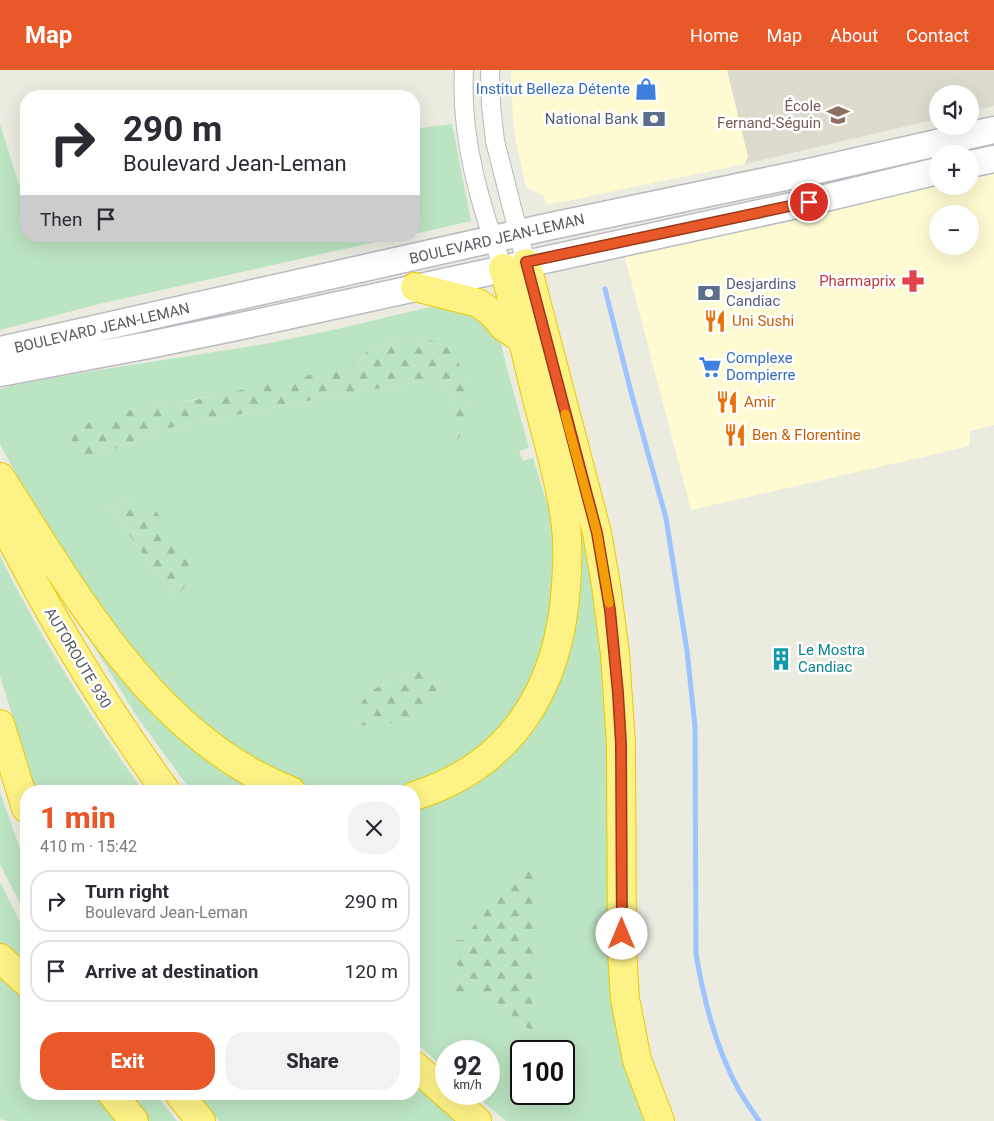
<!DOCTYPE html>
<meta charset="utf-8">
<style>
body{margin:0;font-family:Roboto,sans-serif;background:#f2f2f3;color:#2b2b33;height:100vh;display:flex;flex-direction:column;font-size:19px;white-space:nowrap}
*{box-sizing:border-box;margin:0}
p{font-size:16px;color:#7c7c81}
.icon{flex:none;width:28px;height:28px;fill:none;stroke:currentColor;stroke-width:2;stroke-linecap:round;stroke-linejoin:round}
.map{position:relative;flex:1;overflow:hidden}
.side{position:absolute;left:20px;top:715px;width:400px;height:315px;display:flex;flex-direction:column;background:#fff;border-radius:20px;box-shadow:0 5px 20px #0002}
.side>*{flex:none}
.hud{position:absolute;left:20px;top:20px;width:400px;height:152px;border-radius:20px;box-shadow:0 5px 20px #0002;background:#fff;color:#2b2b33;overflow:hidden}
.tools{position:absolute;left:929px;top:15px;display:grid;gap:10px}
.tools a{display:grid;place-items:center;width:50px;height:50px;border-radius:50%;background:#fff;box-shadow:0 5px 20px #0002;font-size:25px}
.speed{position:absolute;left:435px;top:970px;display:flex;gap:10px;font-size:25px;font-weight:700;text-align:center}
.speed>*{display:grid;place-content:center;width:65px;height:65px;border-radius:50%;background:#fff;box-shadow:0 5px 20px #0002;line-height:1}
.speed small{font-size:12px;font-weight:400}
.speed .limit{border:2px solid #111;border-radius:8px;background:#fff;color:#111}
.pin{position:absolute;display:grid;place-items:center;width:42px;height:42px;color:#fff;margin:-21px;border:2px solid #fff;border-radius:50%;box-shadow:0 1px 5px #0007}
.me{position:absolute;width:55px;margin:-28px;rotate:0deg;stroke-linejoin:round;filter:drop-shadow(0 0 4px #0008)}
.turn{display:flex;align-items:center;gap:18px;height:105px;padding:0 20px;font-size:22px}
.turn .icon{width:65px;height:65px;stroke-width:2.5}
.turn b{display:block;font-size:35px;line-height:42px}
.then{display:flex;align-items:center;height:48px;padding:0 20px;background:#0003;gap:10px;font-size:19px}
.round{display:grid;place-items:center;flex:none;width:52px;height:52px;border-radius:20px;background:#f2f2f3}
.summary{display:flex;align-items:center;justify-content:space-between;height:85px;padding:0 20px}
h1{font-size:30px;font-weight:800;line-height:38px;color:#e95829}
.button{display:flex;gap:10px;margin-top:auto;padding:10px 20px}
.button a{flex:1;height:58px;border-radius:20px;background:#e95829;color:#fff;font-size:20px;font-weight:800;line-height:58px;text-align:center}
.button a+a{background:#f2f2f3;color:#2b2b33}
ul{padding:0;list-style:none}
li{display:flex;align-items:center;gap:15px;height:62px;margin:0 10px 8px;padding:0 10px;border:2px solid #e1e1e2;border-radius:20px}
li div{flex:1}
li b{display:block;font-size:19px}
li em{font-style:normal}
header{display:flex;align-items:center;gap:30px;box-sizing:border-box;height:70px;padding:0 25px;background:#e95829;color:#fff}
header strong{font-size:24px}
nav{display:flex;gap:28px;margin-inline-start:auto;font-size:18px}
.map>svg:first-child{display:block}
.commercial{fill:#fefbd3;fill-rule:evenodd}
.education{fill:#dcdbce}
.green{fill:#bbe4c2;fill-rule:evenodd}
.forest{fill:url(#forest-firs)}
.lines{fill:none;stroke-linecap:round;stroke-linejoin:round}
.stream{stroke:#9dc4ff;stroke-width:5}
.street-casing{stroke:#b8b9bf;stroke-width:20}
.secondary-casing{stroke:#b9bbc2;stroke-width:29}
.highway-casing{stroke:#ecc900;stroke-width:30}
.street{stroke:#fff;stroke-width:18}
.secondary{stroke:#fff;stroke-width:26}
.highway{stroke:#fdf286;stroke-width:28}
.route-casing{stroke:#97391b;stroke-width:12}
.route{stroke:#e95829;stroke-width:9}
.slow{stroke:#f59e0b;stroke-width:9}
.labels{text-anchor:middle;stroke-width:5;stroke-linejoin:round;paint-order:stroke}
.shop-label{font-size:15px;fill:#366cbe;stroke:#fff;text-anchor:end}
.education-label{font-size:15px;fill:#785e54;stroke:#fff;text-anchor:end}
.service-label{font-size:15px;fill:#4e5e75;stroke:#fff;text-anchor:end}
.street-label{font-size:15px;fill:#595b61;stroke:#fff}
.health-label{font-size:15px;fill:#be3a42;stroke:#fff;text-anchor:end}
.food-label{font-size:15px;fill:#c56008;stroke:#fff;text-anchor:start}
.culture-label{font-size:15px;fill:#0d838f;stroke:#fff;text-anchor:start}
</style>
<header>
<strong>Map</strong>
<nav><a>Home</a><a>Map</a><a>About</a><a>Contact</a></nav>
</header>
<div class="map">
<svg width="994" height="1051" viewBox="0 0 994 1051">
<defs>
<pattern id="forest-firs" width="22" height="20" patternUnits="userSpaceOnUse" patternTransform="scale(1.25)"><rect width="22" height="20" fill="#bbe4c2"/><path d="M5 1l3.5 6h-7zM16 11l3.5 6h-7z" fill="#9bbca1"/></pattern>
</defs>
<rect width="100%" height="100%" fill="#ecebe0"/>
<!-- commercial -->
<path class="commercial" d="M511 0H727L748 86 745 94 547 135 543 125 529 119 526 116 515 68 513 48Z
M994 101V355L970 361V376L691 440 624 184 937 114 938 116H970V107ZM938 144H970V176H938Z"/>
<!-- education -->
<path class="education" d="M727 0H994V36L970 41V24H938L937 49 745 94 748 86Z"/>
<!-- green -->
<path class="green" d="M0 54 19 115 26 113V166H402L99 234 0 260Z
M452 54 471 151 414 164V59Z
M434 236H451L468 241 493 261 501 273 507 299 529 378 519 381 523 391 533 388 552 450 554 478 550 563 520 639 470 688 419 714 392 720 330 721 300 715 215 666 156 609 90 525 39 445 9 391 0 374V319L19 314 99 300 265 274 333 260ZM428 270 464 308 467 335 458 369 455 331 447 319 437 312H418L317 329 160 360 127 375 96 385 101 347C131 339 161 336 192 330 247 320 302 308 356 295L367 281 385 273ZM133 432 178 530 130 466 109 435ZM405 603 409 649 380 654 353 656 369 622Z
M571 431 589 464 650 1051H506L474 1024H489V981H446V1000L414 971V738L529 660ZM453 870H464L540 968 478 918 452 921 467 903ZM521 981H564V1024H521Z
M0 486C41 569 90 646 143 721H36L0 606Z
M63 526 266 721H191L136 645Z
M0 722 26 796V845L0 794Z
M0 812 26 864V896L0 873Z
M0 903 26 931V1024H96L118 1051H8L0 1049Z
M414 1015 456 1051H219L197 1024H414Z
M125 1024H156L177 1051H146Z"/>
<!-- forest -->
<path class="forest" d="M428 270C432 271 439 271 443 273 467 286 475 351 457 370L455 331 447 319 437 312H418L317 329 160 360 127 375 96 385 82 384 75 379 72 371 73 364 80 357 101 347 123 341 190 331 356 295 367 281 385 273Z
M133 432 156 441 193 497 178 530 130 466 109 435Z
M422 601 438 606 450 614C445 629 425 642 410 648 393 655 371 655 352 656L359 637 369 622 405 603Z
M533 799 540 968 478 918 464 930 452 921 467 903 457 895 453 870H464L507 808Z"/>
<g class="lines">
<!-- stream -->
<path class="stream" d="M605 219 631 322 666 448 687 581 695 656 696 884C704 932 716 980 740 1022 746 1032 753 1042 759 1051"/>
<defs>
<path id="street" d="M464 0C460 67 480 135 503 198
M490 0 491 35 495 71 526 193"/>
<path id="secondary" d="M970 94 994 89
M0 280 542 158 809 102 994 60
M0 303 149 275 246 255 792 136 938 101"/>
<path id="highway" d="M526 193 597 463 606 515 615 584 621 674 622 880 625 929 637 990 660 1051
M415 217 478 233 491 242 503 256 522 269
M0 407C76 524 154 668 291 721
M0 447C48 544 103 635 166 721
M0 654 26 738
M414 726C514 695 560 615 566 515 568 492 568 469 565 447 559 407 547 368 537 329 526 285 517 241 503 198
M0 888 26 912
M414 995 477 1051
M112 1024 134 1051
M179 1024 201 1051"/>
</defs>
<!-- street casing -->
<use href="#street" class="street-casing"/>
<!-- secondary casing -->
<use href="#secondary" class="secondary-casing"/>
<!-- highway casing -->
<use href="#highway" class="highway-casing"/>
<!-- street -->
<use href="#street" class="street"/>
<!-- secondary -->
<use href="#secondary" class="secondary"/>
<!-- highway -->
<use href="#highway" class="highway"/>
</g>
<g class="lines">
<defs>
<path id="route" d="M622 864 621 674 618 623 610 540 597 463 526 192 809 132"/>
</defs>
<!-- route casing -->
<use href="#route" class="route-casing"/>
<!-- route -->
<use href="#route" class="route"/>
<!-- slow -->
<path class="slow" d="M565 344 597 463 609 533"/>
</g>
<!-- icons -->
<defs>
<symbol id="shop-bare" viewBox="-9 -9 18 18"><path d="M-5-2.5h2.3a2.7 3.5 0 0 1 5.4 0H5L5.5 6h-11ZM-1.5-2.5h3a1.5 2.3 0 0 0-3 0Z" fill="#3f7fe0" stroke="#fff" stroke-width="2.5" paint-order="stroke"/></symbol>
<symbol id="school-bare" viewBox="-9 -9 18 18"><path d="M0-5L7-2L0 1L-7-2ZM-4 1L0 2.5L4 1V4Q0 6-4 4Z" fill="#8d6e63" stroke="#fff" stroke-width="2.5" paint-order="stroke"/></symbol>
<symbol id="bank-bare" viewBox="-9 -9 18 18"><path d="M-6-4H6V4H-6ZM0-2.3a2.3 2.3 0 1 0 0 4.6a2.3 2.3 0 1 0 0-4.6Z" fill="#5c6f8a" stroke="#fff" stroke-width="2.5" paint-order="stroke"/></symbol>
<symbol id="pharmacy-bare" viewBox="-9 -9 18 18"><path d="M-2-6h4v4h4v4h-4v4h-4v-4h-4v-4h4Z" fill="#e0444e" stroke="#fff" stroke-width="2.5" paint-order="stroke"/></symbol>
<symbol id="restaurant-bare" viewBox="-9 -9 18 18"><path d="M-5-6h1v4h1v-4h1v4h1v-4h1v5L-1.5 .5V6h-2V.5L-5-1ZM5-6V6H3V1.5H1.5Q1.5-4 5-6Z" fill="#e8710a" stroke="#fff" stroke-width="2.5" paint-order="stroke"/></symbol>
<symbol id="supermarket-bare" viewBox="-9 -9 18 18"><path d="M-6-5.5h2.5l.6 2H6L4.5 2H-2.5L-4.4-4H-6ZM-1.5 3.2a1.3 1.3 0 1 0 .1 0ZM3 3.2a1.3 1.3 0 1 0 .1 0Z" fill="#3f7fe0" stroke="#fff" stroke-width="2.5" paint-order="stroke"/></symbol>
<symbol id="building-bare" viewBox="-9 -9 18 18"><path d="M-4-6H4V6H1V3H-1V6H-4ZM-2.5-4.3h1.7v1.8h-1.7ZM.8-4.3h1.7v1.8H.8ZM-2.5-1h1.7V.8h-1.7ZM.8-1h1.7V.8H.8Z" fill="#0f9aa8" stroke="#fff" stroke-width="2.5" paint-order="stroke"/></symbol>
</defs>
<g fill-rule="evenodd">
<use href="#shop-bare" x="630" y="3" width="32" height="32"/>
<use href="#school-bare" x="822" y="29" width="32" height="32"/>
<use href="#bank-bare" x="638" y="33" width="32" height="32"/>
<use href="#pharmacy-bare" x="897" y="195" width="32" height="32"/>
<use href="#bank-bare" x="693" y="207" width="32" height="32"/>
<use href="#restaurant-bare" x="699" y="235" width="32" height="32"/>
<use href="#supermarket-bare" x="694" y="281" width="32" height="32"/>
<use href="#restaurant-bare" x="711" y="316" width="32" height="32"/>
<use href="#restaurant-bare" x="719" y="349" width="32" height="32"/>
<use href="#building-bare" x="765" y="573" width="32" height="32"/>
</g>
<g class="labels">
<!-- shop labels -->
<g class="shop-label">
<text x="630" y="24">Institut Belleza Détente</text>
<text x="726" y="293" text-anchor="start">Complexe<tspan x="726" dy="17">Dompierre</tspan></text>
</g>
<!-- education labels -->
<g class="education-label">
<text x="821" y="41">École<tspan x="821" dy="17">Fernand-Séguin</tspan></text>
</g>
<!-- service labels -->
<g class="service-label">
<text x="638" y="54">National Bank</text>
<text x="726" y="219" text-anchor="start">Desjardins<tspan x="726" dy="17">Candiac</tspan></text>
</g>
<!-- street labels -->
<g class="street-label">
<text transform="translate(497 169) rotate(-13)" y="5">BOULEVARD JEAN-LEMAN</text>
<text transform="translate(102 258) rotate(-13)" y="5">BOULEVARD JEAN-LEMAN</text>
<text transform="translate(78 588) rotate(59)" y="5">AUTOROUTE 930</text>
</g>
<!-- health labels -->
<g class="health-label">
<text x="896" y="216">Pharmaprix</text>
</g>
<!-- food labels -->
<g class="food-label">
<text x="732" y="256">Uni Sushi</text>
<text x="744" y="337">Amir</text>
<text x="752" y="370">Ben &amp; Florentine</text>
</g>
<!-- culture labels -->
<g class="culture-label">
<text x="798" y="585">Le Mostra<tspan x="798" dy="17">Candiac</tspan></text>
</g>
</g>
</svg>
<div class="tools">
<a><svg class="icon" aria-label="sound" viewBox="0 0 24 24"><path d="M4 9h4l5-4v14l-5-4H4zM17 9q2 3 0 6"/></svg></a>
<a>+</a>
<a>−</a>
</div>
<div class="speed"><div>92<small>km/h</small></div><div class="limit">100</div></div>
<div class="pin" style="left:809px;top:132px;background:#d93025"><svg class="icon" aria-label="arrive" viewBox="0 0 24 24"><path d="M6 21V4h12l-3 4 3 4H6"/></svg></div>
<svg class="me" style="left:622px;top:864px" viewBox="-20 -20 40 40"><circle r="19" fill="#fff"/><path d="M0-13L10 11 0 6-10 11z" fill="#e95829"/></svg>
<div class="hud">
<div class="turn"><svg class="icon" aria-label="right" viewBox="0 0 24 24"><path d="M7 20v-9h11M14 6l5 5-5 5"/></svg><div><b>290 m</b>Boulevard Jean-Leman</div></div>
<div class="then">Then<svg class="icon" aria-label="arrive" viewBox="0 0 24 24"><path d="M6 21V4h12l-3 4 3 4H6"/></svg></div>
</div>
<section class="side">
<div class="summary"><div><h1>1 min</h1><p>410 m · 15:42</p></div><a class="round"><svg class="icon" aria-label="close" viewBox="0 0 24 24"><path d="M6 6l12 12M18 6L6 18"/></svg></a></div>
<ul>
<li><svg class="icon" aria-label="right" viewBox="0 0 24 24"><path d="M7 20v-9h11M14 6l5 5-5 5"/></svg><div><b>Turn right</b><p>Boulevard Jean-Leman</p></div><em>290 m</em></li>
<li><svg class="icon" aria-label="arrive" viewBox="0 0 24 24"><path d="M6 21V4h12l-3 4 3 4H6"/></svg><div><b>Arrive at destination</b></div><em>120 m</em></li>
</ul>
<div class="button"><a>Exit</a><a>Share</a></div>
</section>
</div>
